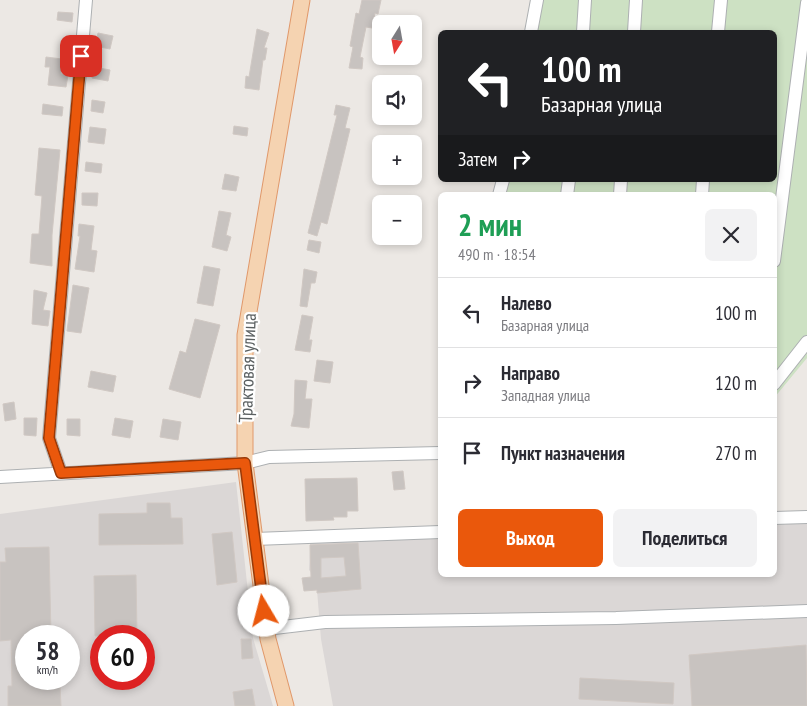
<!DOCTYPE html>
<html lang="ru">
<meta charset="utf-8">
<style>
body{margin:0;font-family:"PT Sans Narrow",sans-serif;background:#f2f2f3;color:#2b2b33;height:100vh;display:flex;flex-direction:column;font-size:19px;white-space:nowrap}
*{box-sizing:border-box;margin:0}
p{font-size:16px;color:#7c7c81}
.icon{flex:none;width:28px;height:28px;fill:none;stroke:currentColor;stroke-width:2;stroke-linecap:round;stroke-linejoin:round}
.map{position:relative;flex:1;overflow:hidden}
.panel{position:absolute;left:438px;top:192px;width:339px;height:385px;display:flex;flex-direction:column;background:#fff;border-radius:8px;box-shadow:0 2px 8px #0003}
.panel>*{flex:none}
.guide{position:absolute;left:438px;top:30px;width:339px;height:152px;border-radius:8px;box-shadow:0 2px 8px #0003;background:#202124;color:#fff;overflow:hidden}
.needle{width:32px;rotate:191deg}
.buttons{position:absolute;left:372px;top:15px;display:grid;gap:10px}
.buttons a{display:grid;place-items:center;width:50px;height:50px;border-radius:8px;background:#fff;box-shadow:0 2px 8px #0003;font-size:25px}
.speed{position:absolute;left:15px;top:625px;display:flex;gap:10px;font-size:25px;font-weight:700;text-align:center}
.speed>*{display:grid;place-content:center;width:65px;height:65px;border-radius:50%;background:#fff;box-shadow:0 2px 8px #0003;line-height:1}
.speed small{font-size:12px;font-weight:400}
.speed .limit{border:8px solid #d22;background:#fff;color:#111}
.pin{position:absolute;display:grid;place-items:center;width:42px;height:42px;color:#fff;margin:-21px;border-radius:10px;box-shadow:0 2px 8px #0006}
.me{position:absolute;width:55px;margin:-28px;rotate:352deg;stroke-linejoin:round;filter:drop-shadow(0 0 4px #0008)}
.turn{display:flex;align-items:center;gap:18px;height:105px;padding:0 20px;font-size:22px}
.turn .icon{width:65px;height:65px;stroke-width:2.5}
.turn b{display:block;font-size:35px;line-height:42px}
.then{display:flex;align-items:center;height:48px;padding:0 20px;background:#0003;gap:10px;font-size:19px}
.round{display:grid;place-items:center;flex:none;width:52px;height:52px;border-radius:8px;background:#f2f2f3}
.headline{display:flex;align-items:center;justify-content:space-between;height:85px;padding:0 20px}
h1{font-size:30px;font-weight:800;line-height:38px;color:#1e9e55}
.primary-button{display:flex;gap:10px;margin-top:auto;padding:10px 20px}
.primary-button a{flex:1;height:58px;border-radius:8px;background:#ea580c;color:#fff;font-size:20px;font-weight:800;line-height:58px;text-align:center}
.primary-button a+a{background:#f2f2f3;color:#2b2b33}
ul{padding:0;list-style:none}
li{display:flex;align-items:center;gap:15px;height:70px;padding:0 20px;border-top:1px solid #e1e1e2}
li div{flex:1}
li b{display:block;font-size:19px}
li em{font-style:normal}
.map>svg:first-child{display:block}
.industrial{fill:#dbd7d6;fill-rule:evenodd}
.green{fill:#cde1c3}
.building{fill:#c8c3c0;stroke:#d0c8c3;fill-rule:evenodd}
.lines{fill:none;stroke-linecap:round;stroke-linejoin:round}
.minor-casing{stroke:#adb0b2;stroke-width:14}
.major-casing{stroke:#e0986a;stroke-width:17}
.minor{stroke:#fff;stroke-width:12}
.major{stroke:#f5d3b1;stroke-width:15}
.route-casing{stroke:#983908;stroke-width:12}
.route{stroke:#ea580c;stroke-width:9}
.labels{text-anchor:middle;stroke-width:4.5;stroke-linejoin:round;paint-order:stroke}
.street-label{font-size:19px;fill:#5c6162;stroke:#fff}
</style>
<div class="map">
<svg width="807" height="706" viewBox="0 0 807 706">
<rect width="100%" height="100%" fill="#ece8e4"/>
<!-- industrial -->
<path class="industrial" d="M236 482 253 638 273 706H0V514ZM26 636H69V679H26ZM101 636H144V679H101Z
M807 523V706H333L321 639 316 578 309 570 310 543 440 537V575H774V525Z"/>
<!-- green -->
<path class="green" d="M534 0H807V358L774 398V195H496L500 180H774V32H528Z"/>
<!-- building -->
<path class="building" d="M362 0H381L378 14 375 13 372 28 366 27 360 57 363 58 362 69 349 68 353 47 350 46 356 13 359 14Z
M58 12 73 13 72 22 57 20Z
M257 29 269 33 264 48H267L265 60H263L259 90 245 88 246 76 249 77Z
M98 33 113 36 110 49 95 46Z
M46 57 62 59 61 74 68 75 66 87 48 85 50 67H45Z
M94 67 110 70 108 81 92 78Z
M92 100 105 102 103 113 91 111Z
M43 104 63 107 62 116 42 114Z
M336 105 350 108 345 128 350 129 327 224 321 222 317 236 308 233 337 115H334Z
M234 126 248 128 247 136 233 134Z
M90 127 106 129 104 144 88 142Z
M39 148 60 150 52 235V266L30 263 32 234H39L42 196 35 195Z
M86 162 102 164 101 173 85 171Z
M225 174 239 177 236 191 222 189Z
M82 193H98L97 206 82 205Z
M219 211 231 213 226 235 231 237 227 251 212 247Z
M79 224 94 226 91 250 97 251 94 272 75 269 80 236H78Z
M309 240 321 242 319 253 307 250Z
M204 266 220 269 213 306 197 303Z
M304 269 317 272 315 283H311L307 307 300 306Z
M73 285 89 288 81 333 67 331Z
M34 290 47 293 43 310 50 311 48 326 32 324Z
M302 315 313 317 309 340H312L310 352 295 350Z
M195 319 220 325 200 398 169 389 180 351 186 353Z
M317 360 333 362 330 383 314 381Z
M91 371 116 376 113 392 88 387Z
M295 380 307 381 305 399H312L309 428 291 426 294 414Z
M14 402 16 419 5 421 3 404Z
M24 418H37L36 436 24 435Z
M115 418 133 421 130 438 112 435Z
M67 419H80V436L67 435Z
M163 419 181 422 178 440 160 437Z
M403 471 405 489 394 490 392 472Z
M357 478 358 511H347V517H333L334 520 306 521 305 479Z
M147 503H170L171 518H182L183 544 99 545V514L147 513Z
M232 532 237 582 217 585 212 534Z
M358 543 361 589 317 593V590L304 591 302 578 311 577 310 545ZM344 557 346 576 321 578V558Z
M49 547 51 636H26V679H52L53 686 60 685 61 706H8V686H12L11 640 0 641V562H6L5 548Z
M136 575 137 636H95L94 576Z
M241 639H251L253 658 242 659Z
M806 645 807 706H692L689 655Z
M580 678 674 683 673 704 579 699Z
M252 689 255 706H235L233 692Z"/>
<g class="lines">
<defs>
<path id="minor" d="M531 32 537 0
M583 32 585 0
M634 32 636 0
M718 32 721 0
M499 195 503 180
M567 195 569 180
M620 195 621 180
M702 195 703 180
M774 261 807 3
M774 384 807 342
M61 473 49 438 86 0
M0 477 245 463 269 457 440 453
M774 518 807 517
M255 539 440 532
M266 629 325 622 616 618 807 611"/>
<path id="major" d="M286 706 268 639 245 463V335L302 0"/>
</defs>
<!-- minor casing -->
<use href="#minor" class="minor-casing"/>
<!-- major casing -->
<use href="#major" class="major-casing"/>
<!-- minor -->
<use href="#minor" class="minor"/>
<!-- major -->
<use href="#major" class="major"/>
</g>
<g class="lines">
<defs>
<path id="route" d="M81 56 49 438 61 473 245 463 264 611"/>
</defs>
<!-- route casing -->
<use href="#route" class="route-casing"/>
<!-- route -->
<use href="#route" class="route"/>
</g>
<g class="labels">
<!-- street labels -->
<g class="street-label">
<text transform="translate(247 368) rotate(-88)" y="7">Трактовая улица</text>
</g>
</g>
</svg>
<div class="buttons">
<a><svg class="needle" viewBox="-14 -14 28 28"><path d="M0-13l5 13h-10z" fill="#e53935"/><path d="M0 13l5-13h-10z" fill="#7c7c81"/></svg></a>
<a><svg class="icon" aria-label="sound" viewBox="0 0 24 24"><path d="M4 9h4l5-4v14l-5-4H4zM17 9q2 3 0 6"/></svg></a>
<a>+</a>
<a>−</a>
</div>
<div class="speed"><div>58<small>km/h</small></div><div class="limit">60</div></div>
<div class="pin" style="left:81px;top:56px;background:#d93025"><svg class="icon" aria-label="arrive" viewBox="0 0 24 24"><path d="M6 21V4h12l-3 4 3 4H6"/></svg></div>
<svg class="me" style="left:264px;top:611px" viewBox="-20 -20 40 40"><circle r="19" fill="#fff"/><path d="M0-13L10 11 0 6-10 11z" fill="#ea580c"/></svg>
<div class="guide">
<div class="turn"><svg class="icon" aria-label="left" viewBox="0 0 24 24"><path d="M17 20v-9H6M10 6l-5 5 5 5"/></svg><div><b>100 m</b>Базарная улица</div></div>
<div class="then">Затем<svg class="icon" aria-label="right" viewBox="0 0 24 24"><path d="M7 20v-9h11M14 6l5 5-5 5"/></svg></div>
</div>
<section class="panel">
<div class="headline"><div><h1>2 мин</h1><p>490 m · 18:54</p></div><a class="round"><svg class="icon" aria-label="close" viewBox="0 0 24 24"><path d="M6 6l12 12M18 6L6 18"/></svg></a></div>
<ul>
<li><svg class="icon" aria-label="left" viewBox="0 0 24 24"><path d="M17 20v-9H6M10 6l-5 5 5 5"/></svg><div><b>Налево</b><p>Базарная улица</p></div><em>100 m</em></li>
<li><svg class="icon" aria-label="right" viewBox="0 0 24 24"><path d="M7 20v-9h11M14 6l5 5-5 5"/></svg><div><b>Направо</b><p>Западная улица</p></div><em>120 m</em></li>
<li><svg class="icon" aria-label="arrive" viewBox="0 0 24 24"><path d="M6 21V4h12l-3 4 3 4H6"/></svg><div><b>Пункт назначения</b></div><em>270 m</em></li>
</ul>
<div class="primary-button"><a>Выход</a><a>Поделиться</a></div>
</section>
</div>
